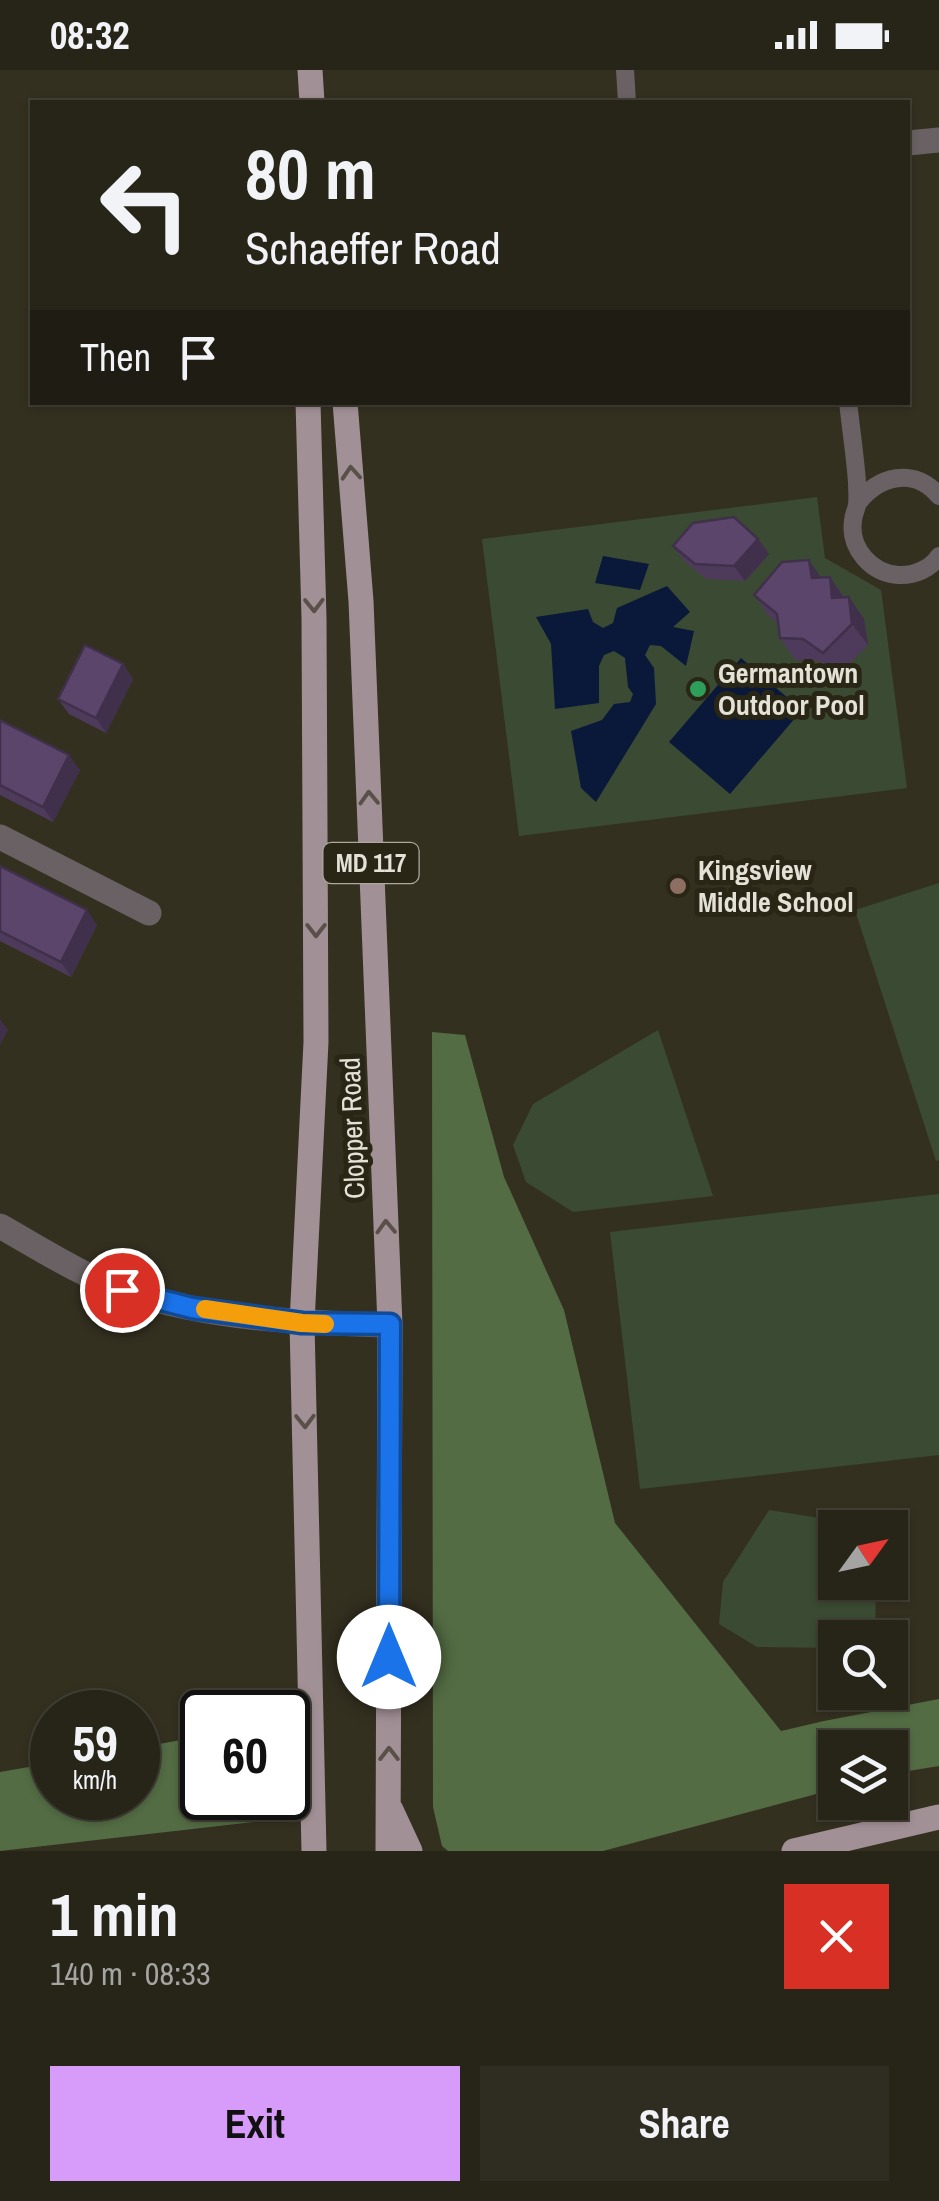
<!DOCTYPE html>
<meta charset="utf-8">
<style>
body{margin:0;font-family:"Archivo Narrow",sans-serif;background:#2f2c21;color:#f1f3f6;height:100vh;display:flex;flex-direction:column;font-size:38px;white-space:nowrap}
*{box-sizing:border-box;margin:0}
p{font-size:32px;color:#a4a4a2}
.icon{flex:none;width:55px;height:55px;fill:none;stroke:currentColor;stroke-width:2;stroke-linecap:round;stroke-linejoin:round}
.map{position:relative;height:1781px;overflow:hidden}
.sheet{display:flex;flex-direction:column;background:#272418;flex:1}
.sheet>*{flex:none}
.hud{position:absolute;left:30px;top:30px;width:880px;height:305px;border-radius:0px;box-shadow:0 2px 8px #0004,0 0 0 2px #434137;background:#272418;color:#f1f3f6;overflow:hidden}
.needle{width:65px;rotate:57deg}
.buttons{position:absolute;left:818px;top:1440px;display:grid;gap:20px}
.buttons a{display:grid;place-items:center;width:90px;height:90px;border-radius:0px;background:#272418;box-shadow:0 2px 8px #0004,0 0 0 2px #434137;font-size:50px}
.speed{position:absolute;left:30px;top:1620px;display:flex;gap:20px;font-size:50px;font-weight:700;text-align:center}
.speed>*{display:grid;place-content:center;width:130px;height:130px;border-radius:50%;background:#272418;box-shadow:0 2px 8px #0004,0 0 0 2px #434137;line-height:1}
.speed small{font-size:25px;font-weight:400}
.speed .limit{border:5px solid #111;border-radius:15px;background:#fff;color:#111}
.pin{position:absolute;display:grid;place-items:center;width:85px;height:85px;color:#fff;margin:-42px;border:5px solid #fff;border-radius:50%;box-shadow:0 2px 10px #0007}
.me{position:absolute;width:110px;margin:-55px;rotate:0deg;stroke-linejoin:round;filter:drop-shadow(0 0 8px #0008)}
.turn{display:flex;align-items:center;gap:35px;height:210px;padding:0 50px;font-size:45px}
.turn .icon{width:130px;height:130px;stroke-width:2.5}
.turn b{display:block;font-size:70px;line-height:85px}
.then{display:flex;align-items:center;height:95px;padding:0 50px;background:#0003;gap:20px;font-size:38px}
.round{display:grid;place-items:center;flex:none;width:105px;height:105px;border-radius:0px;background:#2f2c21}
.headline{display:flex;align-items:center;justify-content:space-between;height:170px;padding:0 50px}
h1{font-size:60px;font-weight:700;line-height:75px}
.action{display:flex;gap:20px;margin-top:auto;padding:20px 50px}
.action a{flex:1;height:115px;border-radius:0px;background:#d79bf9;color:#111;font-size:40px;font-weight:700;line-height:115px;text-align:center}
.action a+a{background:#2f2c21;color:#f1f3f6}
.status{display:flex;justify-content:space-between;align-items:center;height:70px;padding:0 50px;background:#272418;direction:ltr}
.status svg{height:28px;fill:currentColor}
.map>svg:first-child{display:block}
.green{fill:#3b4a32}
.forest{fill:#536c44}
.water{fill:#0a193a}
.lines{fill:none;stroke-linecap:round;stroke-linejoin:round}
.service{stroke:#696164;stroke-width:18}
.minor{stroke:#696164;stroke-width:25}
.tertiary{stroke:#696164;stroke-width:25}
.primary{stroke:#a29097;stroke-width:25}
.wall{fill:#4e3b5c}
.shaded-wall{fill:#40304b}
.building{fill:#5b456b;stroke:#40304b;stroke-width:2.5}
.oneway{stroke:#5a504a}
.route-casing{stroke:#114b97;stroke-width:25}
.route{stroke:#1a73e8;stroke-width:18}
.slow{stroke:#f59e0b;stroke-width:18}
.leisure-dot{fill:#2e9e5b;stroke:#2a2616;stroke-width:4}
.education-dot{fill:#8d6e63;stroke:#2a2616;stroke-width:4}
.labels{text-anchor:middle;stroke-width:10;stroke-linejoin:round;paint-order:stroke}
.shield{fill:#2a2616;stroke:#aca99d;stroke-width:2.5}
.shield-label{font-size:25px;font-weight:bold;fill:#e4e1d7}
.poi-label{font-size:28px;font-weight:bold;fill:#e4e1d7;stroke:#2a2616;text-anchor:start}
.street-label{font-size:28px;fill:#e4e1d7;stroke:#2a2616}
</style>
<div class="status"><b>08:32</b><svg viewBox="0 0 49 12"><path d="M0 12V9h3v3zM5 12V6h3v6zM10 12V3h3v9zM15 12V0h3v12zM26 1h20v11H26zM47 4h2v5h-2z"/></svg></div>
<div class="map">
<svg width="939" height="1781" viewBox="0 0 939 1781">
<rect width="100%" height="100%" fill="#343020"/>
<!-- green -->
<path class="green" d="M817 427 825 488 881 520 907 718 519 766 482 469Z
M939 813V1090L936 1091 855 840Z
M658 960 713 1126 573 1142 526 1112 513 1075 533 1034Z
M939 1124V1385L640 1419 610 1162Z
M769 1440 876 1457 835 1458V1512L876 1513 875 1567 835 1568V1578L757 1577 719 1554 723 1512Z"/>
<!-- forest -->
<path class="forest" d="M432 962 465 965 504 1107 564 1240 615 1453 781 1661 824 1651 939 1629V1696L890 1704V1678H835V1719L603 1781H448L442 1776 433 1737Z
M202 1666V1728H288V1717V1748L0 1781V1702L52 1693V1728H138V1678Z"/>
<!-- water -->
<path class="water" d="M603 486 649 494 640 520 595 513Z
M667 516 690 542 673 557 694 561 686 596 661 576 650 575 645 585 654 598 656 634 596 732 581 718 571 661 602 650 614 634 630 632 633 624 628 617 625 588 614 581 604 585 599 596V633L555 639 551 574 536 547 588 539 593 552 603 558 613 553 617 538Z
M741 588 802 640 730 724 669 672Z"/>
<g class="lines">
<!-- service -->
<path class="service" d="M625 0 627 32
M848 332C851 359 855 385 857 412 857 419 858 428 857 435 856 441 853 445 853 451 849 478 871 503 898 505 914 506 930 499 939 486
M857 434C878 406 914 396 939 426"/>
<!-- minor -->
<path class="minor" d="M0 767 149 843"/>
<!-- tertiary -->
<path class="tertiary" d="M908 73 939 70
M0 1156C39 1178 81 1205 123 1220 208 1249 301 1253 390 1255"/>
<!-- primary -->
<path class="primary" d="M310 0 312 32
M308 332 314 548 316 972 302 1253 314 1781
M345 332 361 531 390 1255 388 1781
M391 1740 410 1781
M794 1781 939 1747"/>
</g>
<!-- wall -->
<path class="wall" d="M758 469 769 484 745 511 706 509 684 491 673 476Z
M830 507 844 527H849L864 549 868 575 838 605 818 591 795 590 780 568 778 554 769 546 754 525 821 508Z
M123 594 133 609 106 663 69 644 58 629Z
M0 650 80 700 53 752 0 725Z
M0 796 97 855 71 907 0 871Z"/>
<!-- shaded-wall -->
<path class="shaded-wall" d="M758 469 769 484 745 511 734 496Z
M809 490 824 512 812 508Z
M830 507 845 529 832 528Z
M849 527 864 549 868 575 852 554Z
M123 594 133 609 106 663 96 648Z
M69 685 80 700 53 752 43 737Z
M87 840 97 855 71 907 61 892Z
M0 949 8 960 0 975Z"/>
<!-- building -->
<path class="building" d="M734 447 758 469 734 496 695 494 673 476 693 453Z
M809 490 812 508 830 507 832 528 849 527 852 554 823 583 803 569 780 568 777 544 754 525 782 492Z
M85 575 123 594 96 648 58 629Z
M0 650 69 685 43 737 0 715Z
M0 796 87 840 61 892 0 861Z"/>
<!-- one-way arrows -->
<defs><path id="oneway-chevron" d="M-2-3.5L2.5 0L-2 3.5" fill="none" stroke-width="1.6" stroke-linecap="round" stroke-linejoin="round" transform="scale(2.5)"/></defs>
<g class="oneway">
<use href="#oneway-chevron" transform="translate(351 403) rotate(-94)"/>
<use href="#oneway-chevron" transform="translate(314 535) rotate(89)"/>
<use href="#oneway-chevron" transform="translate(369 728) rotate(-92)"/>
<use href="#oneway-chevron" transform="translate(316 860) rotate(90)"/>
<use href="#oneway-chevron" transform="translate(386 1157) rotate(-92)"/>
<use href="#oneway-chevron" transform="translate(305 1351) rotate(89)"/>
<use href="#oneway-chevron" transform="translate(389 1684) rotate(-90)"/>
</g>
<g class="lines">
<defs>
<path id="route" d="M122 1220 192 1238 302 1253 390 1254 389 1587"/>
</defs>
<!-- route casing -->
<use href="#route" class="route-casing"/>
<!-- route -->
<use href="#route" class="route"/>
<!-- slow -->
<path class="slow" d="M205 1239 302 1253 325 1254"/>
</g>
<!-- markers -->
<circle class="leisure-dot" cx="698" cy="619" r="10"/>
<circle class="education-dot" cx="678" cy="816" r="10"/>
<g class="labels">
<!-- shield labels -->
<rect class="shield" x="323.5" y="773" width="95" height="40" rx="8"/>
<g class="shield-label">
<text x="371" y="802">MD 117</text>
</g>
<!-- poi labels -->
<g class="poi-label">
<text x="718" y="613">Germantown<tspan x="718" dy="32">Outdoor Pool</tspan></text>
<text x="698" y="810">Kingsview<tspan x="698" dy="32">Middle School</tspan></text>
</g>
<!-- street labels -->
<g class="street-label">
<text transform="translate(352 1058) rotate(-92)" y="10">Clopper Road</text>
</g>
</g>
</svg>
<div class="buttons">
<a><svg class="needle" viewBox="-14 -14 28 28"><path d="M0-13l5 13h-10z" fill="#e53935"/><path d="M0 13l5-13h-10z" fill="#a4a4a2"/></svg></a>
<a><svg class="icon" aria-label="search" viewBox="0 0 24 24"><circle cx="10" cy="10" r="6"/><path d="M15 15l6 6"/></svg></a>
<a><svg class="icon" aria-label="layers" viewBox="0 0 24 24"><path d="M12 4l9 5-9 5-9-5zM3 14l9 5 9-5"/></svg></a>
</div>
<div class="speed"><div>59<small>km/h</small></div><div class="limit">60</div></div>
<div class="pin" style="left:122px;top:1220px;background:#d93025"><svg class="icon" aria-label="arrive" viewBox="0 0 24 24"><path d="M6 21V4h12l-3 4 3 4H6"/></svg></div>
<svg class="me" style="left:389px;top:1587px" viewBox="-20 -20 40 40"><circle r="19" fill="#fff"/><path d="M0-13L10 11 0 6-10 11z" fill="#1a73e8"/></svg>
<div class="hud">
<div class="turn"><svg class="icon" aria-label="left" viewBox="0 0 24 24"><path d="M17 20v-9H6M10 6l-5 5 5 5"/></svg><div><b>80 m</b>Schaeffer Road</div></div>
<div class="then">Then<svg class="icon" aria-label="arrive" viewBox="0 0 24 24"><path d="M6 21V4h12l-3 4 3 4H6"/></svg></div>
</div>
</div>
<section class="sheet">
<div class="headline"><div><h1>1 min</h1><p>140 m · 08:33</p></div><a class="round" style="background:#d93025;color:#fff"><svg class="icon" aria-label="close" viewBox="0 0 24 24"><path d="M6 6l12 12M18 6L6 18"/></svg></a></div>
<div class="action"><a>Exit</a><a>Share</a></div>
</section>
